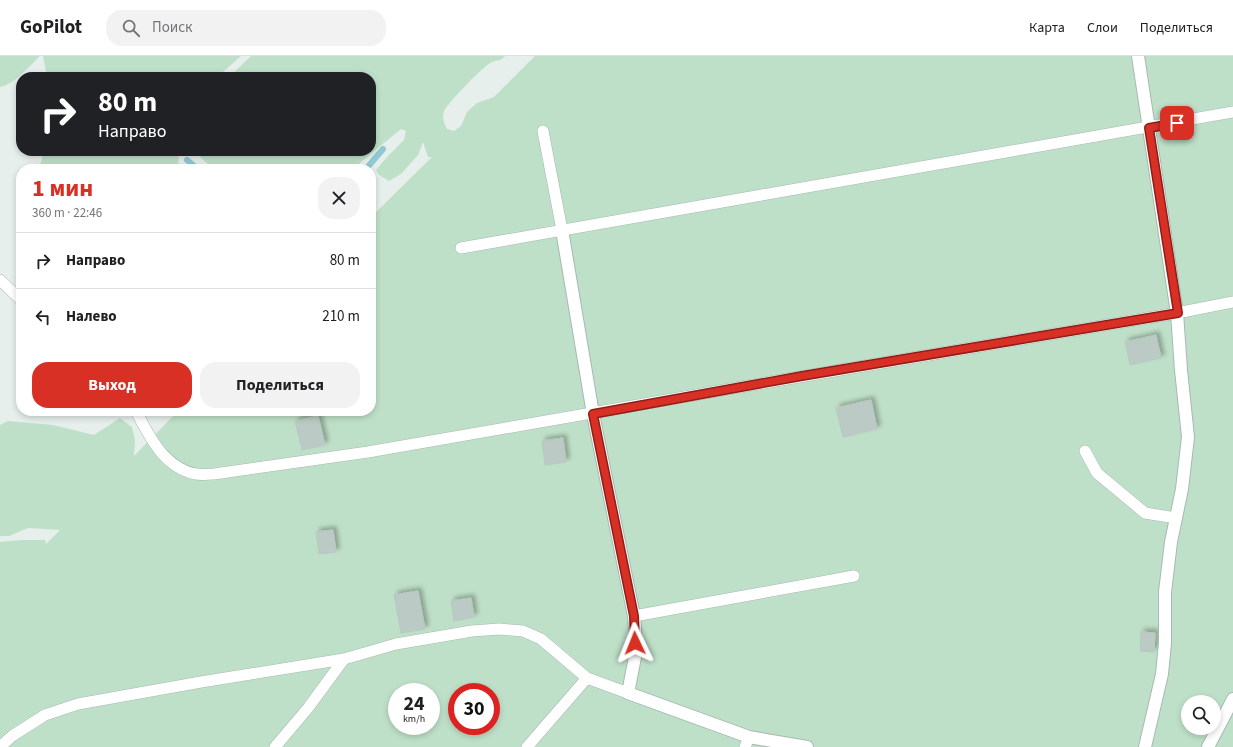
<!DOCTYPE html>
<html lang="ru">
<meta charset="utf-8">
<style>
body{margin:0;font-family:"Source Sans 3",sans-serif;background:#f2f2f2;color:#202124;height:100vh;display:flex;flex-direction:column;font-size:15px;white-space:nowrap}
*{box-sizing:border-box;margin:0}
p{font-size:13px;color:#757577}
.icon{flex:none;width:22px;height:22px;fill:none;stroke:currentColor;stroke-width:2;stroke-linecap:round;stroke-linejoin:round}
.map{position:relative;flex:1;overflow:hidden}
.details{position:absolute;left:16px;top:108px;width:360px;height:252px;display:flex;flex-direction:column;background:#fff;border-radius:16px;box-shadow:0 2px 6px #0003}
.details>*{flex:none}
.hud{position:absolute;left:16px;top:16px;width:360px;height:84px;border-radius:16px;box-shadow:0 2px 6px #0003;background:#202124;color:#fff;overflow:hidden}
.buttons{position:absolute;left:1181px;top:639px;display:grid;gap:8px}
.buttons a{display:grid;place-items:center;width:40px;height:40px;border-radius:50%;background:#fff;box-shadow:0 2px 6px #0003;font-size:20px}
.speed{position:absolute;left:388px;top:627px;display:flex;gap:8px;font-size:20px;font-weight:700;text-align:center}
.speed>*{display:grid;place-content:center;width:52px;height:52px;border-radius:50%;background:#fff;box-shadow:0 2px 6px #0003;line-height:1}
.speed small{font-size:10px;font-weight:400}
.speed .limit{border:6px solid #d22;background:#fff;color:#111}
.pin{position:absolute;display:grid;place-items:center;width:34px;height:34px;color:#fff;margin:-17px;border-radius:8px;box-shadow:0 2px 6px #0006}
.me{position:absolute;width:44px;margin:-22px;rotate:358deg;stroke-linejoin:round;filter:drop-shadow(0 0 3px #0008)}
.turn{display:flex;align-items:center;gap:14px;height:84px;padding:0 16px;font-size:18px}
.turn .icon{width:52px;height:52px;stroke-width:2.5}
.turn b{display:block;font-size:28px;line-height:34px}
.round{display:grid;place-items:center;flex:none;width:42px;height:42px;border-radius:16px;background:#f2f2f2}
.overview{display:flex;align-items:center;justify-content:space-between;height:68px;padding:0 16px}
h1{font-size:24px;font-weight:700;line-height:30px;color:#d93025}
.button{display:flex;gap:8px;margin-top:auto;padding:8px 16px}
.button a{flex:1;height:46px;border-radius:16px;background:#d93025;color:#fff;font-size:16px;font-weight:700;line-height:46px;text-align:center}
.button a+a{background:#f2f2f2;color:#202124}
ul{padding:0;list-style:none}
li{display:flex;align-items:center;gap:12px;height:56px;padding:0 16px;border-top:1px solid #e0e0e0}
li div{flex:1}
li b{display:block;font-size:15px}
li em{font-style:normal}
header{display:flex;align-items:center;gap:24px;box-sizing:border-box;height:56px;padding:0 20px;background:#fff;border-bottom:1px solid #e0e0e0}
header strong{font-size:19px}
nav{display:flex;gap:22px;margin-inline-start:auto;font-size:14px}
.search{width:280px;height:36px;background:#f2f2f2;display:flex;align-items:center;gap:10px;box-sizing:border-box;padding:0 14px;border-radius:16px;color:#757577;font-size:15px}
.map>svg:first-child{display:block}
.green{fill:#bfe0c8;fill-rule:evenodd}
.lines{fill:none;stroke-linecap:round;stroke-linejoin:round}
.stream{stroke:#8ec9d4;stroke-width:6}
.building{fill:#bbcac4;stroke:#b8c9c2;filter:url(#shadow)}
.lane-casing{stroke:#a8b8b2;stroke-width:12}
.street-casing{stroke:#a8b8b2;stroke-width:14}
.lane{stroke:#fff;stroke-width:11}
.street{stroke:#fff;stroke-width:12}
.route-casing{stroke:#8d1f18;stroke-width:10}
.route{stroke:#d93025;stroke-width:7}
</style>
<header>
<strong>GoPilot</strong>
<div class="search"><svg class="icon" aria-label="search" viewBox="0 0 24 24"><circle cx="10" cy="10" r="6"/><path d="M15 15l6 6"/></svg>Поиск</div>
<nav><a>Карта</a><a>Слои</a><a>Поделиться</a></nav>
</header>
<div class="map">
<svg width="1233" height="691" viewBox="0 0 1233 691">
<defs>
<filter id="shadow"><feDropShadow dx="3.5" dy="-3.5" stdDeviation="2" flood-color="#0004"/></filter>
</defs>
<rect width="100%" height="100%" fill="#e6efeb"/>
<!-- green -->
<path class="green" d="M0 0H40C31 9 12 30 0 31Z
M43 0H241L223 16 221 21H47Z
M251 0H505C498 7 499 3 492 6 484 9 446 49 444 55 442 63 444 67 447 73L454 75 461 70 467 56 477 47 494 41 535 0H1233V691H0V486L21 484H45L46 488 60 474 28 472 9 480H0V369L8 365 53 369 94 379 120 362 132 371 135 384 134 400 178 355H371V161L432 101H428L423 86 418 99 401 118 389 125 379 119 376 114 388 100 404 84 406 75 401 73 361 106 355 113H212L195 95H371V21H229ZM397 636H431V670H397ZM457 636H491V670H457ZM1188 646H1214V672H1188Z
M44 95H179L178 113H160L151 108 136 110 133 113H39Z"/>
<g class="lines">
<!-- stream -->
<path class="stream" d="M187 104 198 113
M366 113 383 93"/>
</g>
<!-- building -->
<path class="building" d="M1156 279 1161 302 1130 309 1125 286Z
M871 344 877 373 843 381 836 352Z
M318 360 325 389 302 394 295 365Z
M563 382 566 406 545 409 542 385Z
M333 474 336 496 319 498 316 476Z
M418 535 425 573 401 577 394 539Z
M471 542 474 561 454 565 451 545Z
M1141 576 1155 577 1154 596 1140 595Z"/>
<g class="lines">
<defs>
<path id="lane" d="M543 75 562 174
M461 192 1233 56
M0 224 21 244
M136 355C149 380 164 412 196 418 201 419 208 418 214 418L368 396 787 323 1177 257 1233 246
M1085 395 1097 417 1145 457 1176 462
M634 560 854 520
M0 691 12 680 45 659 78 648 201 626 344 603 396 588 472 575 499 573 523 575 541 583 587 622 628 637
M275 691 308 652 344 603
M527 691 587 622
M745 691 749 681"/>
<path id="street" d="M1138 0 1177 257 1181 314 1188 381 1182 433 1171 486 1165 536V587L1162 618 1145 691
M562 174 593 358 634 560 635 572V601L628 637 749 681 807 691
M1208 691 1233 643"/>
</defs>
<!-- lane casing -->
<use href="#lane" class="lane-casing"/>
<!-- street casing -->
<use href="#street" class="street-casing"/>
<!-- lane -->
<use href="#lane" class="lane"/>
<!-- street -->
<use href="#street" class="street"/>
</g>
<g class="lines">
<defs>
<path id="route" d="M635 587 634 560 593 358 802 320 1178 257 1149 72 1177 67"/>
</defs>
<!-- route casing -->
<use href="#route" class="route-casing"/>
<!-- route -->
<use href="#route" class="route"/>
</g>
</svg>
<div class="buttons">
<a><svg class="icon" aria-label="search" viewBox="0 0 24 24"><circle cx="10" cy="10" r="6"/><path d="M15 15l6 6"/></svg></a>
</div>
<div class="speed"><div>24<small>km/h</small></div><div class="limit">30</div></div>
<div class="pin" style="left:1177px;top:67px;background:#d93025"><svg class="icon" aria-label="arrive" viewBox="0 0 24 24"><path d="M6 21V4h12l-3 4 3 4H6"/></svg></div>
<svg class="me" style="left:635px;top:587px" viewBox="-20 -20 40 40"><path d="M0-17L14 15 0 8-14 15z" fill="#d93025" stroke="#fff" stroke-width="4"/></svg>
<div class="hud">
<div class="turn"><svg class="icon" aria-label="right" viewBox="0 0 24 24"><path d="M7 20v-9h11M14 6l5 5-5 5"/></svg><div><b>80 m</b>Направо</div></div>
</div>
<section class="details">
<div class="overview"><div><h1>1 мин</h1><p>360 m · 22:46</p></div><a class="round"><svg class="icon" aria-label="close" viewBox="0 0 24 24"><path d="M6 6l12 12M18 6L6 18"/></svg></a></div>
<ul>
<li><svg class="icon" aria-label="right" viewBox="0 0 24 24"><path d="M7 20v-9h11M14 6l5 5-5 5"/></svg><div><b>Направо</b></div><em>80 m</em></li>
<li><svg class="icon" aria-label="left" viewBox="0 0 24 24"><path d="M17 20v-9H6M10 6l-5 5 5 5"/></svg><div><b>Налево</b></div><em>210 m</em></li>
</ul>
<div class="button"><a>Выход</a><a>Поделиться</a></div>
</section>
</div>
